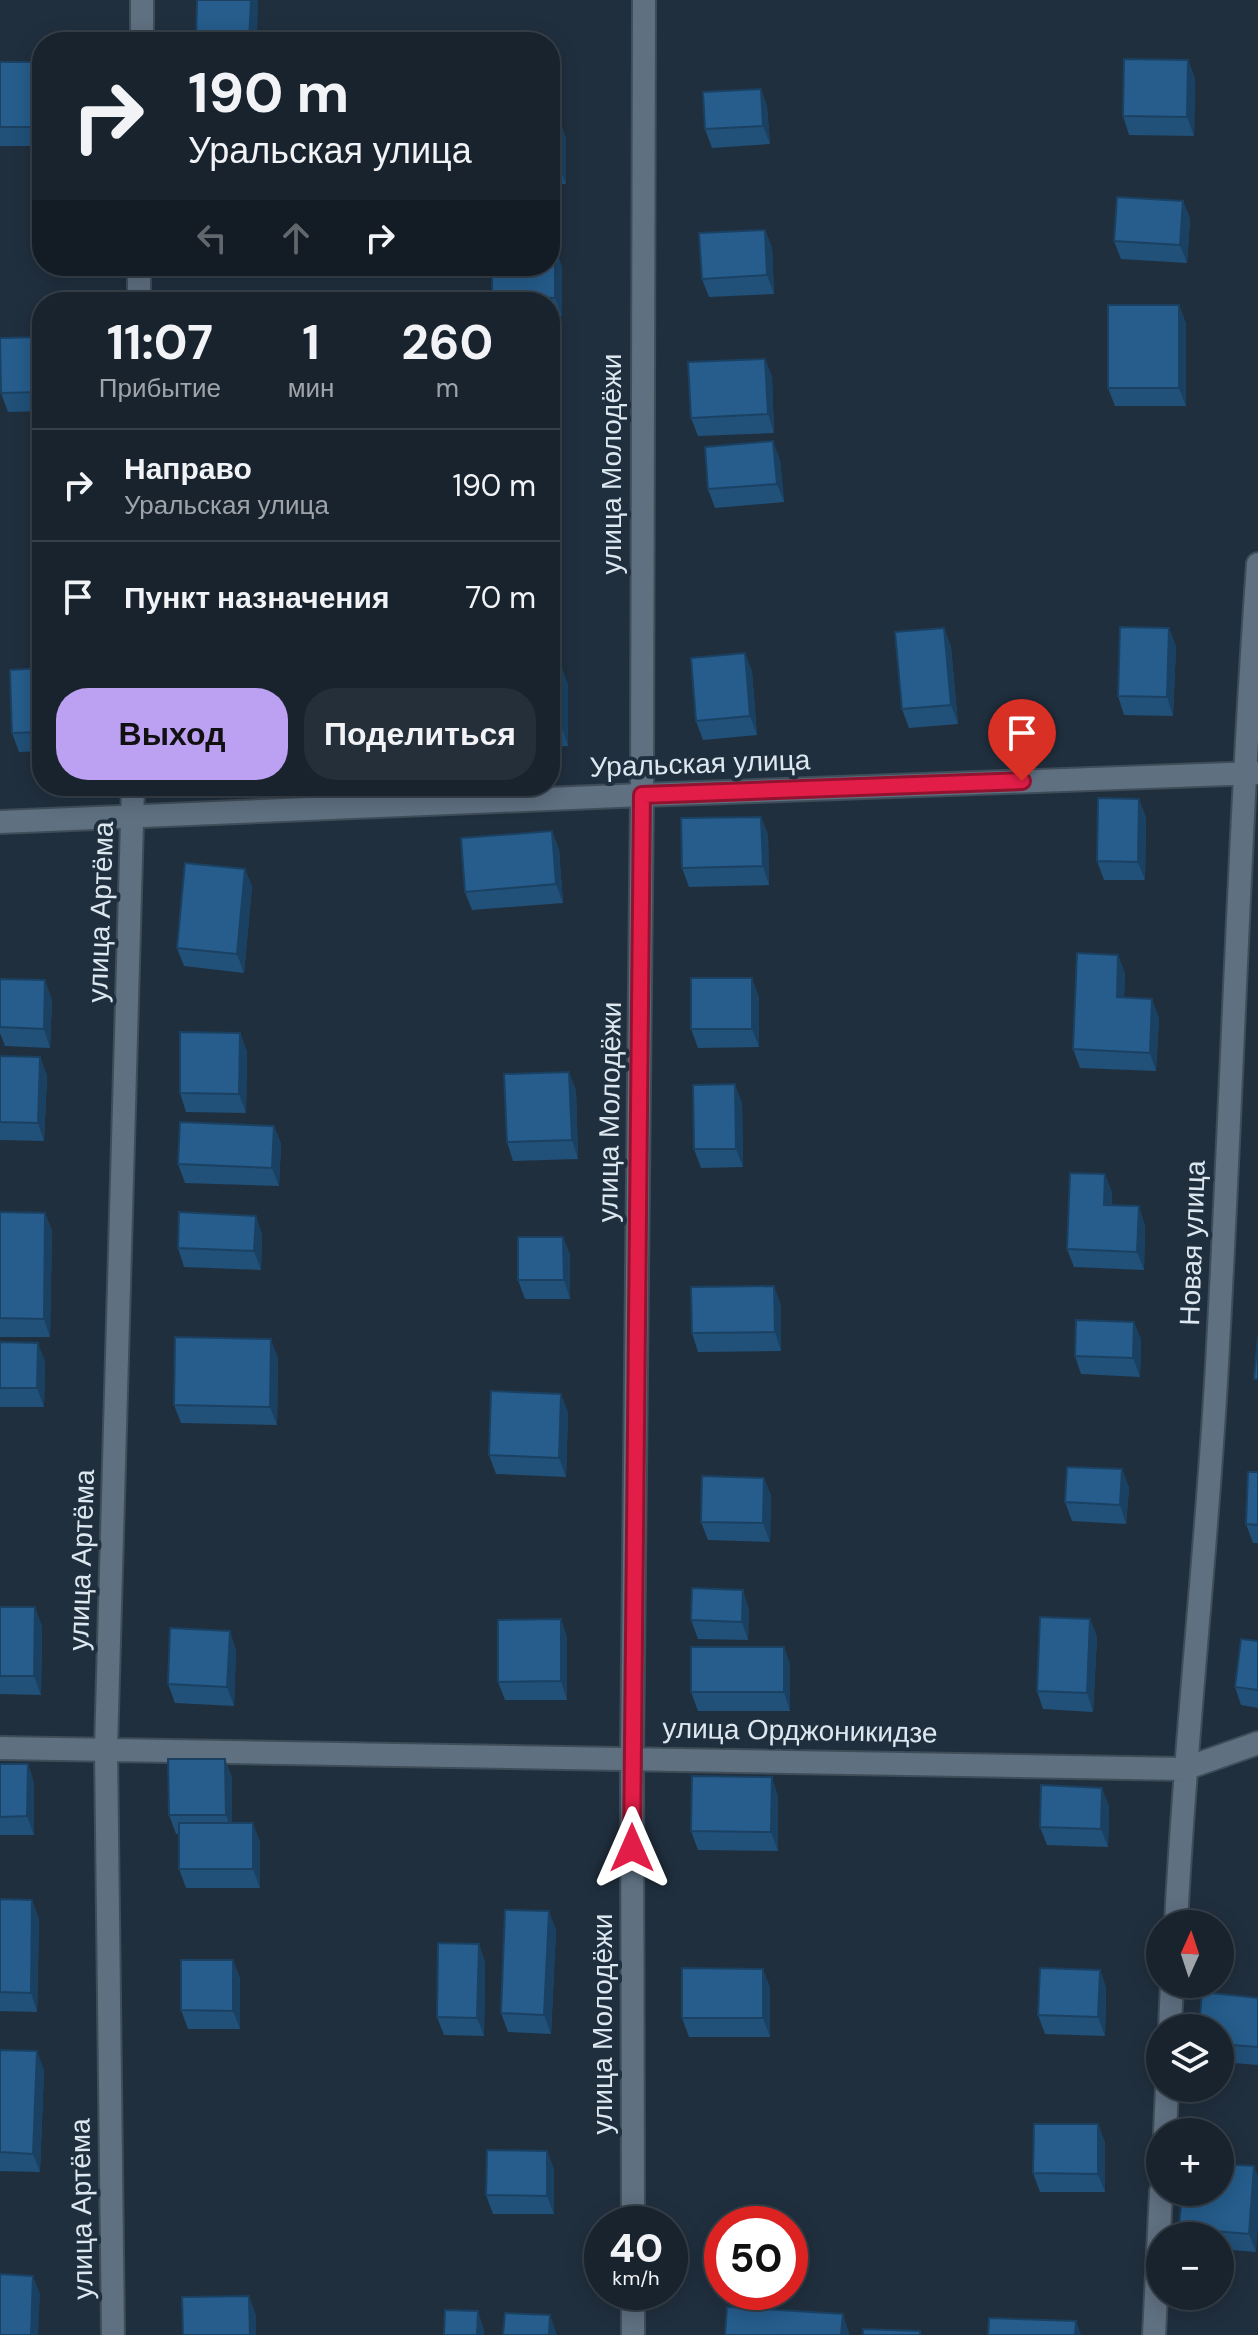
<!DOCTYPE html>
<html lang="ru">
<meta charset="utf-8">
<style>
body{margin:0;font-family:"DM Sans",sans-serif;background:#252f3a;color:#f1f3f6;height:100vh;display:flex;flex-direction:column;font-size:30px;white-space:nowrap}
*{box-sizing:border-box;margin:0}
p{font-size:26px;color:#9fa4aa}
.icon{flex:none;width:44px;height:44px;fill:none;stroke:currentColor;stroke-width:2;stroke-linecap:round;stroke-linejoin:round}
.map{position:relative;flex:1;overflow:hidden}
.sheet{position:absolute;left:32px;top:292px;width:528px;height:504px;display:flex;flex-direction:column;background:#18232e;border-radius:32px;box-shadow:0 4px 20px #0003,0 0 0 2px #36404a}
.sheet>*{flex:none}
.hud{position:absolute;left:32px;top:32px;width:528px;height:244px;border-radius:32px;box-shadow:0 4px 20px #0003,0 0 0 2px #36404a;background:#18232e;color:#f1f3f6;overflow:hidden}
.needle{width:52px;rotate:3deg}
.tools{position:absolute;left:1146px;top:1910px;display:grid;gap:16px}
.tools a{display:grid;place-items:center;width:88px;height:88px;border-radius:50%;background:#18232e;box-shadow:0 4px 20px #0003,0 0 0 2px #36404a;font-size:40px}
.speed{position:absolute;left:584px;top:2206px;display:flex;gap:16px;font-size:40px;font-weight:700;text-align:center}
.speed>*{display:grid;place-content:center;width:104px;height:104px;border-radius:50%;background:#18232e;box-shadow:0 4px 20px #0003,0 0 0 2px #36404a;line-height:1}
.speed small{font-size:20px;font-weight:400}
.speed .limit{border:12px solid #d22;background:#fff;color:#111}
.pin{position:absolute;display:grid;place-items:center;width:68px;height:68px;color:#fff;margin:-82px -34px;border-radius:50% 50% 50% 0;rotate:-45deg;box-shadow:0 0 8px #0007}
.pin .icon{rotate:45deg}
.me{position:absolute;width:88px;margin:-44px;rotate:0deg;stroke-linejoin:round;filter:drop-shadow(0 0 6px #0008)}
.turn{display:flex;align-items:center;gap:28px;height:168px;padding:0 24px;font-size:36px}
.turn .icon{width:104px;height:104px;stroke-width:2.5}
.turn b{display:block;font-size:56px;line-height:68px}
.lanes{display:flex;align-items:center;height:76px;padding:0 24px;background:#0003;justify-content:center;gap:40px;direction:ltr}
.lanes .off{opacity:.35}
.eta{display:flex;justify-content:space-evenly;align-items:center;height:136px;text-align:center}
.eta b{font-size:48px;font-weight:700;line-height:56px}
.primary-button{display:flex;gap:16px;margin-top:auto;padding:16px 24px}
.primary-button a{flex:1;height:92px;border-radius:32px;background:#bca0f2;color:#111;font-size:32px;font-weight:700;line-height:92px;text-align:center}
.primary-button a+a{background:#252f3a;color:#f1f3f6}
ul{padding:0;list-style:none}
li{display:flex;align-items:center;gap:24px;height:112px;padding:0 24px;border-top:2px solid #36404a}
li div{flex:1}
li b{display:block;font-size:30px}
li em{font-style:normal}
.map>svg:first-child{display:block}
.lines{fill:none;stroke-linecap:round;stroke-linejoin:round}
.minor-casing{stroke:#3f4d59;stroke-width:26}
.secondary-casing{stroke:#3f4d59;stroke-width:26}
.minor{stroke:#5f7081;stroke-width:22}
.secondary{stroke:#5f7081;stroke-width:22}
.wall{fill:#215078}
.shaded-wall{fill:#1b4162}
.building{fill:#265d8c;stroke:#1b4162;stroke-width:2}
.route-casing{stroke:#92132f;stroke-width:20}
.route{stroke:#e11d48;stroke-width:14}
.labels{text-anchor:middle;stroke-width:8;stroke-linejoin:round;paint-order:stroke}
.street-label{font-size:28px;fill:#dde7f0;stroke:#202f3e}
</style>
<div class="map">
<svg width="1258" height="2335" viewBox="0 0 1258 2335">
<rect width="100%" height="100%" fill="#202f3e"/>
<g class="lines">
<defs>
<path id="minor" d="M644 0 642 795 1258 773
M142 42V0
M139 302V266
M0 1748 1184 1769 1258 1743
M1176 1924C1185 1737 1207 1551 1217 1364 1232 1097 1239 830 1258 564
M1170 2028 1172 1984
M1165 2132 1167 2088
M113 2335 106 1748 133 786
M1154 2335 1161 2192"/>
<path id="secondary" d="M0 822 642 795 632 1757 633 2224
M633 2292V2335"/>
</defs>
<!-- minor casing -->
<use href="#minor" class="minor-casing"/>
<!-- secondary casing -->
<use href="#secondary" class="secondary-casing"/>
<!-- minor -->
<use href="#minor" class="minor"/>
<!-- secondary -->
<use href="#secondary" class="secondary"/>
</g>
<!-- wall -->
<path class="wall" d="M1188 60 1195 79 1194 136 1129 135 1123 116Z
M0 62H42V146H0Z
M761 89 767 107 770 144 712 148 705 129Z
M550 119 566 138V184H550Z
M1183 201 1190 219 1187 263 1121 259 1114 241Z
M765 230 772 248 774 294 709 297 702 279Z
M562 266V316H550V302H494L492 297Z
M1179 305 1186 324V406H1115L1108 388Z
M42 337V411L8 412 1 393Z
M765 359 772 377 774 433 698 436 691 418Z
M550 398 558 417V480H550Z
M780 460 784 502 715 508 708 489Z
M550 497H551L558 515V579H550Z
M944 628 951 647 958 724 909 728 902 709Z
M1169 628 1176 647 1173 716 1124 715 1118 696Z
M745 653 752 672 757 735 703 740 696 721Z
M550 666H561L568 685V746L550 747Z
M42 668V751L19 752 12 733Z
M1139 799 1146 818 1145 880H1104L1097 861Z
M761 817 768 835 769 885 689 887 682 868Z
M552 831 559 850 563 903 472 910 465 892Z
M245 869 252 887 244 973 184 966 177 948Z
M1118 955 1125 974 1124 997 1159 1018 1156 1071 1080 1068 1073 1049Z
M0 979 52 999 50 1048 5 1046 0 1033Z
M759 997V1047L698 1048 691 1029Z
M240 1033 247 1052 246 1113 186 1112 180 1093Z
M0 1056 40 1057 47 1076 44 1141 0 1140Z
M576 1090 578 1159 513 1161 507 1142Z
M742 1103 743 1167 701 1168 694 1149Z
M274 1126 281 1144 279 1186 185 1183 178 1164Z
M1105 1174 1112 1193V1205L1145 1225 1144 1270 1074 1267 1067 1249Z
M0 1212 45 1213 52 1231 50 1337H0Z
M262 1234 261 1270 184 1267 178 1248Z
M563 1237 570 1255V1299H525L518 1280Z
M781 1305V1351L698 1352 692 1333Z
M1134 1322 1141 1340 1140 1377 1081 1374 1075 1356Z
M0 1342 45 1361 44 1407H0Z
M278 1358 277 1425 181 1423 174 1405Z
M568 1412 566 1477 496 1474 489 1455Z
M1122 1469 1129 1488 1126 1524 1072 1521 1065 1502Z
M1258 1472V1543H1253L1246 1524Z
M764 1478 771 1496 770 1542 708 1540 701 1522Z
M0 1607 42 1626 41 1695 0 1694Z
M749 1609 748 1640 698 1639 691 1620Z
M561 1619 567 1638V1700H505L498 1682Z
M1090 1619 1097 1637 1093 1712 1043 1709 1037 1691Z
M1258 1641V1708L1241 1705 1235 1687Z
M784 1647 790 1665V1711H698L691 1692Z
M236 1650 234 1706 175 1703 168 1684Z
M0 1764H28L34 1783V1835H0Z
M232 1777V1823L260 1842V1888H186L179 1869V1834H176L169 1815Z
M778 1796V1851L698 1850 691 1831Z
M1109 1806 1108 1847 1047 1845 1040 1827Z
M0 1899 32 1900 39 1919 37 2012 0 2011Z
M556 1930 551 2034 508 2032 501 2013Z
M479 1944 485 1963 484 2036 444 2035 437 2017Z
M233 1960 240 1979V2029H188L181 2010Z
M1100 1970 1106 1988 1105 2036 1045 2034 1038 2015Z
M770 1987V2037H689L682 2018Z
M1258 1998V2065L1220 2062V2028Z
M0 2050 44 2070 40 2172 0 2171Z
M1098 2124 1105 2143V2192H1040L1033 2173Z
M547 2151 554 2170V2214H493L486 2195Z
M1254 2166 1256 2252 1220 2249V2236H1182L1179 2228Z"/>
<!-- shaded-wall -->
<path class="shaded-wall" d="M251 0H257L258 2 257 42H249Z
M1188 60 1195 79 1194 136 1187 117Z
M761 89 767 107 770 144 763 126Z
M560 119 566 138V184L559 166Z
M1183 201 1190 219 1187 263 1180 245Z
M765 230 772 248 774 294 767 275Z
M555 247 562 266V316L555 298Z
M1179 305 1186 324V406L1179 388Z
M765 359 772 377 774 433 768 414Z
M551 398 558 417V480L551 461Z
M773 441 780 460 784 502 777 484Z
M551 497 558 515V579L551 561Z
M944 628 951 647 958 724 951 705Z
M1169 628 1176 647 1173 716 1167 697Z
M745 653 752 672 757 735 750 716Z
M561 666 568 685V746L562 728Z
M1139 799 1146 818 1145 880 1138 862Z
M761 817 768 835 769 885 763 866Z
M552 831 559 850 563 903 556 884Z
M245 869 252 887 244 973 237 954Z
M1118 955 1125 974 1123 1016 1117 997Z
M752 978 759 997V1047L752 1029Z
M45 980 52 999 50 1048 44 1029Z
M1152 999 1159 1018 1156 1071 1150 1053Z
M240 1033 247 1052 246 1113 239 1094Z
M40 1057 47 1076 44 1141 38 1123Z
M569 1072 576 1090 578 1159 572 1140Z
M735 1084 742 1103 743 1167 736 1149Z
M274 1126 281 1144 279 1186 272 1168Z
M1105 1174 1112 1193 1111 1223 1104 1205Z
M1139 1206 1145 1225 1144 1270 1137 1252Z
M45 1213 52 1231 50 1337 44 1319Z
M256 1216 262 1234 261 1270 254 1251Z
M563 1237 570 1255V1299L564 1280Z
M774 1286 781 1305V1351L775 1332Z
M1134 1322 1141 1340 1140 1377 1133 1358Z
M271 1339 278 1358 277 1425 270 1407Z
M38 1343 45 1361 44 1407 37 1388Z
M561 1394 568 1412 566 1477 559 1458Z
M1122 1469 1129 1488 1126 1524 1120 1505Z
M764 1478 771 1496 770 1542 763 1523Z
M743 1590 749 1609 748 1640 742 1622Z
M35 1607 42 1626 41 1695 34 1676Z
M561 1619 567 1638V1700L561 1681Z
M1090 1619 1097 1637 1093 1712 1087 1693Z
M230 1631 236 1650 234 1706 227 1687Z
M784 1647 790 1665V1711L784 1692Z
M225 1759 232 1777V1833L226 1815Z
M28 1764 34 1783V1835L27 1816Z
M772 1777 778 1796V1851L771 1832Z
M1102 1788 1109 1806 1108 1847 1101 1829Z
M253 1823 260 1842V1888L253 1869Z
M32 1900 39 1919 37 2012 31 1993Z
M549 1911 556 1930 551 2034 544 2015Z
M479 1944 485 1963 484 2036 477 2018Z
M233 1960 240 1979V2029L233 2011Z
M763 1969 770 1987V2037L763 2018Z
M1100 1970 1106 1988 1105 2036 1098 2017Z
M37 2051 44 2070 40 2172 33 2154Z
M1098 2124 1105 2143V2192L1098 2174Z
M547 2151 554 2170V2214L547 2196Z
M1254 2166 1258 2176V2226L1256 2252 1249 2234Z
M33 2276 40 2294 38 2335H31Z
M249 2296 256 2315V2335H250Z
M478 2311 484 2330V2335H477Z
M843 2314 849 2333V2335H841Z
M550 2315 557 2335H549Z
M1076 2321 1081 2335H1075Z"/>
<!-- building -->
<path class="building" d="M197 0H251L249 42H196Z
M1124 59 1188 60 1187 117 1123 116Z
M0 62H42V127H0Z
M761 89 763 126 705 129 703 92Z
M550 119H560L559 166 550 165Z
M1117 197 1183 201 1180 245 1114 241Z
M765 230 767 275 702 279 699 233Z
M550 247H555V298L492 297V266H550Z
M1108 305H1179V388H1108Z
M42 337V392L1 393 0 338Z
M765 359 768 414 691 418 688 362Z
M550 398H551V461H550Z
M773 441 777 484 708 489 705 447Z
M550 497H551V561H550Z
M1120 627 1169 628 1167 697 1118 696Z
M944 628 951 705 902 709 895 632Z
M745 653 750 716 696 721 691 658Z
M550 666H561L562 728H550Z
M42 668V732L12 733 10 670Z
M1098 798 1139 799 1138 862 1097 861Z
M761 817 763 866 682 868 681 818Z
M552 831 556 884 465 892 461 838Z
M185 863 245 869 237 954 177 948Z
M1077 953 1118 955 1117 997 1152 999 1150 1053 1073 1049Z
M691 978H752V1029H691Z
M0 979 45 980 44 1029 0 1027Z
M180 1032 240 1033 239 1094 180 1093Z
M0 1056 40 1057 38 1123 0 1122Z
M569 1072 572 1140 507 1142 504 1074Z
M735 1084 736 1149H694L693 1085Z
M180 1122 274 1126 272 1168 178 1164Z
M1070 1173 1105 1174 1104 1205 1139 1206 1137 1252 1067 1249Z
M0 1212 45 1213 44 1319 0 1318Z
M179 1212 256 1216 254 1251 178 1248Z
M518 1237H563L564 1280H518Z
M774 1286 775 1332 692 1333 691 1287Z
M1076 1320 1134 1322 1133 1358 1075 1356Z
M1258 1336V1379H1254Z
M175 1337 271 1339 270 1407 174 1405Z
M0 1342 38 1343 37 1388H0Z
M491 1391 561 1394 559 1458 489 1455Z
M1067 1467 1122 1469 1120 1505 1065 1502Z
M1248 1472H1258V1525L1246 1524Z
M702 1476 764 1478 763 1523 701 1522Z
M692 1588 743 1590 742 1622 691 1620Z
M0 1607H35L34 1676H0Z
M1040 1617 1090 1619 1087 1693 1037 1691Z
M561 1619V1681L498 1682V1620Z
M170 1628 230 1631 227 1687 168 1684Z
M1241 1639 1258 1641V1690L1235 1687Z
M691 1647H784V1692H691Z
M168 1759H225L226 1815H169Z
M0 1764H28L27 1816 0 1817Z
M692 1776 772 1777 771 1832 691 1831Z
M1041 1785 1102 1788 1101 1829 1040 1827Z
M179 1823H253V1869H179Z
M0 1899 32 1900 31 1993 0 1992Z
M505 1910 549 1911 544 2015 501 2013Z
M438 1943 479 1944 477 2018 437 2017Z
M181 1960H233V2011L181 2010Z
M682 1968 763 1969V2018H682Z
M1040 1968 1100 1970 1098 2017 1038 2015Z
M1202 1992 1258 1998V2047L1220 2044V2028H1199Z
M0 2050 37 2051 33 2154 0 2152Z
M1034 2124H1098V2174L1033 2173Z
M487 2150 547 2151V2196L486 2195Z
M1220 2164 1254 2166 1249 2234 1179 2228 1182 2192H1220Z
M0 2274 33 2276 31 2335H0Z
M249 2296 250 2335H183L182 2297Z
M727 2307 843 2314 841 2335H725Z
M445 2310 478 2311 477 2335H444Z
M505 2313 550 2315 549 2335H503Z
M989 2318 1076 2321 1075 2335H988Z
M863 2329 920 2331V2335H863Z"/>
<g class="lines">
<defs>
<path id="route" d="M632 1848 642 795 1022 781"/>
</defs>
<!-- route casing -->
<use href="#route" class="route-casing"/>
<!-- route -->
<use href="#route" class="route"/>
</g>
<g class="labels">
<!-- street labels -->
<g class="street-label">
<text transform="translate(611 464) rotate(-90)" y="10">улица Молодёжи</text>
<text transform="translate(700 763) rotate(-2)" y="10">Уральская улица</text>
<text transform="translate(100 912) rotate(-88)" y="10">улица Артёма</text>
<text transform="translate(609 1112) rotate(-89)" y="10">улица Молодёжи</text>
<text transform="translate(1192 1243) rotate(-88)" y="10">Новая улица</text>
<text transform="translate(81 1560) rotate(-88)" y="10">улица Артёма</text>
<text transform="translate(800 1730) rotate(1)" y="10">улица Орджоникидзе</text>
<text transform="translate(602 2024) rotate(-90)" y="10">улица Молодёжи</text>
<text transform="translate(81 2209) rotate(-91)" y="10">улица Артёма</text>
</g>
</g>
</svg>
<div class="tools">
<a><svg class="needle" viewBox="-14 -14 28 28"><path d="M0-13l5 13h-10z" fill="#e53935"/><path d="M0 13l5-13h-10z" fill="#9fa4aa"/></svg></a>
<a><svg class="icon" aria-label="layers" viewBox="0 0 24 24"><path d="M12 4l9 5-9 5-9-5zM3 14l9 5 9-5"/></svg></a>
<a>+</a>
<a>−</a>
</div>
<div class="speed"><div>40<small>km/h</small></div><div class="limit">50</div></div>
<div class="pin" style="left:1022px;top:781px;background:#d93025"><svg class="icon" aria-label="arrive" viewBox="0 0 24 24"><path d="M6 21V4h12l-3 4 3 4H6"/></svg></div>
<svg class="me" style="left:632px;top:1848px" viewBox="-20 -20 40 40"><path d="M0-17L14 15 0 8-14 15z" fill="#e11d48" stroke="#fff" stroke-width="4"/></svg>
<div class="hud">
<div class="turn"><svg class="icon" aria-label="right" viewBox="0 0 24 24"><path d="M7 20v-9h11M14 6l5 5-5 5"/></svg><div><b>190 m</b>Уральская улица</div></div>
<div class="lanes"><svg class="icon off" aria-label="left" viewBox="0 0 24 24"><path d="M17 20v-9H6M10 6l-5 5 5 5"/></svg><svg class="icon off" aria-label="ahead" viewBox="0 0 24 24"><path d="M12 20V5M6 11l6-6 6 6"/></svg><svg class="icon" aria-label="right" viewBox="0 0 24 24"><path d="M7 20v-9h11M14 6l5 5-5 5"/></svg></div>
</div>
<section class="sheet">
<div class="eta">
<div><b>11:07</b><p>Прибытие</p></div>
<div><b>1</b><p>мин</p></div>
<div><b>260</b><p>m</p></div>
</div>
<ul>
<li><svg class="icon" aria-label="right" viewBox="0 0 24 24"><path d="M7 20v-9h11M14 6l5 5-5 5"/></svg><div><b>Направо</b><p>Уральская улица</p></div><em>190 m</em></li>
<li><svg class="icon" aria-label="arrive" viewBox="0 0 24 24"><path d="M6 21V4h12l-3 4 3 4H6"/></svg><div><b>Пункт назначения</b></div><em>70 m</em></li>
</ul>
<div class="primary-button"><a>Выход</a><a>Поделиться</a></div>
</section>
</div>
